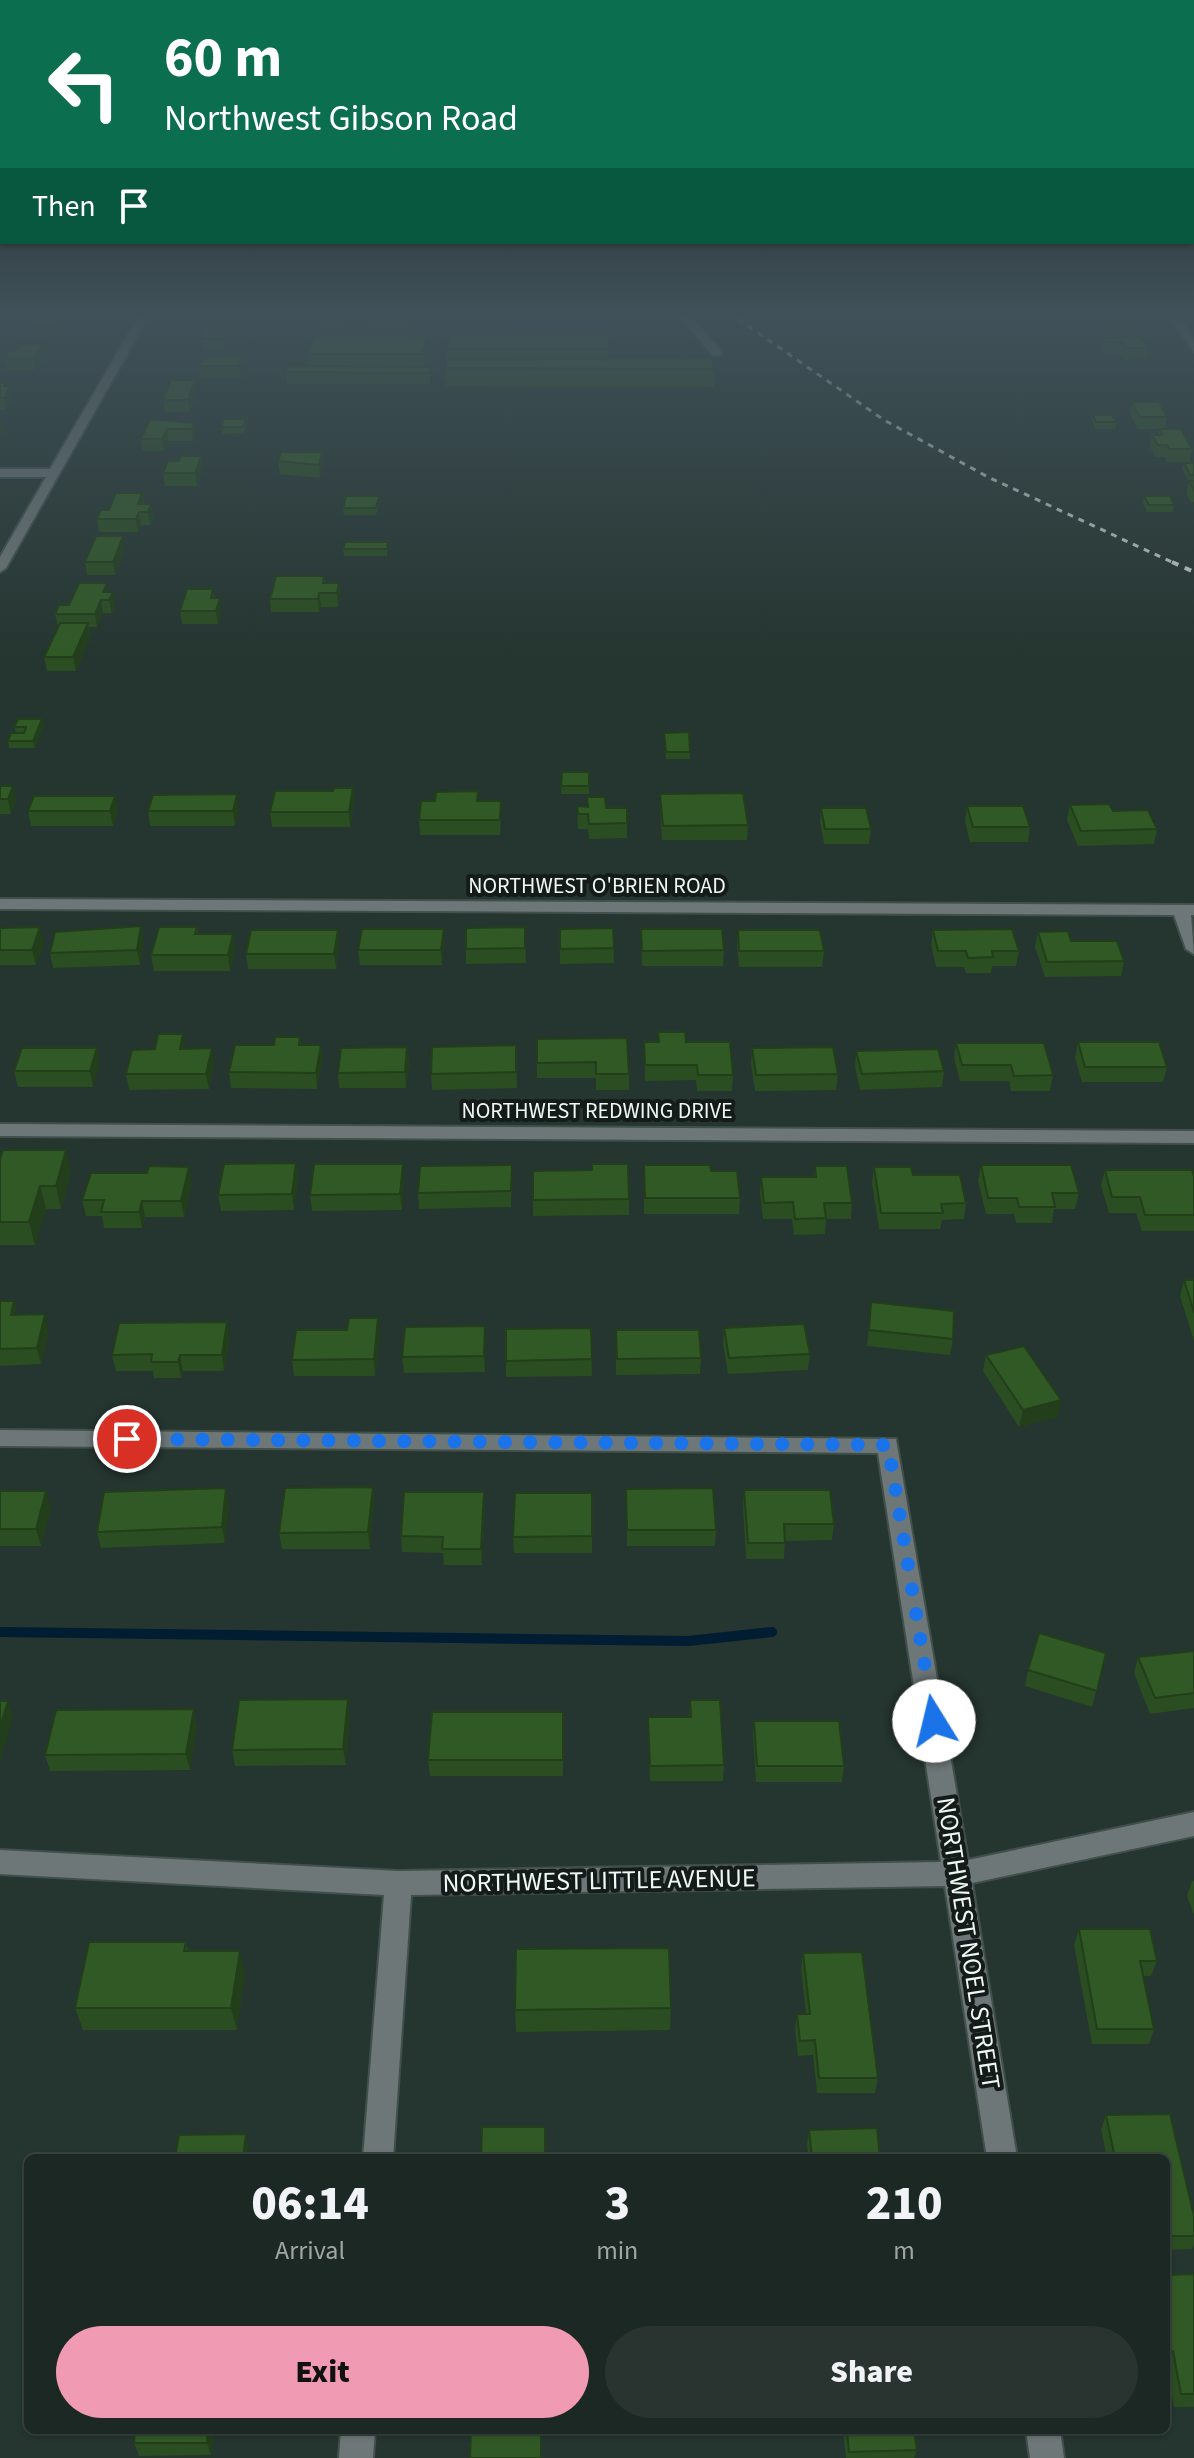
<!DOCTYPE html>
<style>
body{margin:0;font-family:"Source Sans 3",sans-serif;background:#293431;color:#f1f3f6;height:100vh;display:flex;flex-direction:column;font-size:30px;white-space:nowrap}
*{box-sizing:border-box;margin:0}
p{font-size:26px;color:#a0a6a6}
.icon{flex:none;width:44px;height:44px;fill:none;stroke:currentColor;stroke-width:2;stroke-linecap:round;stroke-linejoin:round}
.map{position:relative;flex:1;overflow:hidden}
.sheet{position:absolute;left:24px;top:2154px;width:1146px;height:280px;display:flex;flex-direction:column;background:#1c2824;border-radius:12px;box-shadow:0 2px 6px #0004,0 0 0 2px #3a4441}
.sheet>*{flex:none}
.top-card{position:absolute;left:0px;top:0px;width:1194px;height:244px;box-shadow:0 2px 6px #0004,0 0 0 2px #3a4441;background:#0b6e4f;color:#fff;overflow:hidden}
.pin{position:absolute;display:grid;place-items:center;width:68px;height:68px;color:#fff;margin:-34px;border:4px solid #fff;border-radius:50%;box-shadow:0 2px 8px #0007}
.me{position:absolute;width:88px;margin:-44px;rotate:351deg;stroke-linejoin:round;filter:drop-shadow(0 0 6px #0008)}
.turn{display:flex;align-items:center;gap:28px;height:168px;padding:0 32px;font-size:36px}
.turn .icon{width:104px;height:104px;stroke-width:2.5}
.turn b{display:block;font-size:56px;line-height:68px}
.then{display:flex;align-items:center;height:76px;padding:0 32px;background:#0003;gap:16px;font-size:30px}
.eta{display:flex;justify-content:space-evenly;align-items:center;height:136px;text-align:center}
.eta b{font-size:48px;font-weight:800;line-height:56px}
.cta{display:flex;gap:16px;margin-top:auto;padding:16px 32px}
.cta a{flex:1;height:92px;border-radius:48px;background:#f19ab3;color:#111;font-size:32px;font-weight:800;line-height:92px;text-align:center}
.cta a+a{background:#293431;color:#f1f3f6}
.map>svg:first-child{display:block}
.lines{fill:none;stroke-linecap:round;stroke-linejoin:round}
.stream{stroke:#001d32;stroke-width:10}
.minor-casing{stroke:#41504b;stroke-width:4}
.minor{fill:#6e7778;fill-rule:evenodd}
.rail-far1{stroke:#c5d0cc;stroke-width:3;stroke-dasharray:6 6;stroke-linecap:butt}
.rail{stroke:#c5d0cc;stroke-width:4;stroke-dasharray:7 7;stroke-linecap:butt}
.wall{fill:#2a4d21}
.shaded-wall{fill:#223e1b}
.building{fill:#315926;stroke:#223e1b;stroke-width:2}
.route{stroke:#1a73e8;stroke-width:14;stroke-dasharray:0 25.2}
.labels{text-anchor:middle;stroke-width:8;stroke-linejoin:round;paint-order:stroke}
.street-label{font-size:22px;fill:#eef8f4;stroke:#141b19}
.near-street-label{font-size:26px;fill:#eef8f4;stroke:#141b19}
</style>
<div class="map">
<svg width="1194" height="2458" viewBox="0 0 1194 2458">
<rect width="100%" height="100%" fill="#253530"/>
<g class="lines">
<!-- stream -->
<path class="stream" d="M0 1632 688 1641 772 1632"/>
<defs>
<path id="minor" d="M141 312H151L6 568 0 572V557L46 477H0V469H50Z
M676 312H687L721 351V355H713Z
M1166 312H1176L1194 341V352Z
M0 899 1194 905V915H1191L1194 954 1186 949 1174 915 0 909Z
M0 1124 1194 1131V1143L0 1136Z
M0 1430 896 1439 968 1860 1194 1812V1836L972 1883 1017 2158H987L945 1886 411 1895 393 2158H363L384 1895 0 1874V1850L398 1871 941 1862 878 1453 0 1446Z
M341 2430H375L373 2458H339Z
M1026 2430H1060L1064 2458H1030Z"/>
</defs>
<!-- minor casing -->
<use href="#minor" class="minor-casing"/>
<!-- minor -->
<use href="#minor" class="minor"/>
<!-- rail-far1 -->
<path class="rail-far1" d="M728 312 884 420 988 477 1176 564"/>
<!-- rail -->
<path class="rail" d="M1172 562 1194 572"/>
</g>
<!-- wall -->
<path class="wall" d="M40 312H59L62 328 56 337H33L31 326Z
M243 312 235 325H230L231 334 225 350 203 351 202 339 213 323 212 314Z
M323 312H359L353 335H365V329L407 318 410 335 428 353 425 367H431L430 384H287L286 372 309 367 308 354 319 335 318 328Z
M431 312H615V313Z
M815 312H900L899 322H817Z
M1109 312H1142L1144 316 1142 328H1135L1148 348 1146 359 1124 360 1120 354H1104L1101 349 1102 338 1115 337 1113 332 1114 327H1116L1109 314Z
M609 333 608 359 714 369V387L446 386 445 368 447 359 446 349Z
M18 350 45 356 36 371H7L5 359Z
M243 357 244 369 241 378H201L199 366Z
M195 380 197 392 190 412H165L163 400Z
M0 383 10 386 13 398 6 410H0Z
M1132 402 1167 417 1165 429 1192 449 1190 462H1167L1164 457H1155L1150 447 1152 435H1158L1159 429H1138L1130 414Z
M1093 415 1116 422 1115 429H1095L1092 421Z
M150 419 194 423 195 436 193 441H168L164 451H142L141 439Z
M246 419V425L244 433 222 434 221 427Z
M322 452 323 465 320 478 280 474 278 461Z
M201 456 202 468 197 486H165L163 473Z
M1184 463H1194V502H1191L1186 494 1189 481 1182 469Z
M142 493 144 504H151L153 517 150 525H141L138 532H99L97 519 109 510Z
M379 496V502L376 515H344L343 508Z
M1144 496 1174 505 1173 512H1147L1143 503Z
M388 542 387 556H344L343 549Z
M125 549 115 575H87L85 562Z
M324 576 325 583H339L340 596 338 607H321L319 612H271L270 599Z
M213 589 214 598 221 612 218 624H182L180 611Z
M108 592 115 606 112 613H103L97 627H89L90 637 76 671H47L44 657 58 627 55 614 69 605Z
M42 719 44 726 35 748H9L8 741 16 733 14 727Z
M664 733 690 752V759H666Z
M562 772H589V794H561Z
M0 786H13L16 801 11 814H0Z
M353 788 354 803 350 827H272L270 812 333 791Z
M478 791V801L501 816 500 835H420L419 820 435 801Z
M660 794 748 825 747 840H662L660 809Z
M1070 805 1113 811 1157 829 1154 844 1078 846 1067 820Z
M577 806 606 808 627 823V838L589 839 588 829H578Z
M967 806 1030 827 1028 842H970L965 821Z
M821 808 871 829 869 844H824L820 822Z
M239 809 235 826H150L148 811Z
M118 810 113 826H31L28 811Z
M197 927 198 934 235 949 230 971H154L151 955Z
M525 927 526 963 466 964V949Z
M0 928 44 943 36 965H0Z
M613 928 614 963 560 964V929Z
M641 929 724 950 723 966H642Z
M338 930 339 945 336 969H248L246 954Z
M738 930 824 951 822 967H739L737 945Z
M933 930 1019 951 1016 966H992L991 973H966L964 967H936L931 945Z
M1038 932 1071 941 1124 961 1121 976 1045 977 1035 947Z
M144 941 140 965 53 968 50 953Z
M444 944 442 965H360L358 950Z
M658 1032 686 1042 733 1075 732 1091H697L696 1080 645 1081 644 1042H658Z
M300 1037 301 1045H321L322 1061 317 1089 231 1088 229 1072 274 1045Z
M537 1039 629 1074V1090H596V1078H537Z
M1078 1042 1167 1067 1163 1082H1082L1075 1058Z
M956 1043 1053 1075 1050 1091H1011L1009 1081H960L954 1058Z
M516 1045 517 1088 432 1090 431 1074Z
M407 1047 409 1063 406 1088H339L338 1073Z
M752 1048 838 1074 836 1090 755 1091 751 1064Z
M185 1049 214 1064 209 1089 129 1090 126 1074Z
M856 1051 944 1071 942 1087 860 1090 855 1067Z
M100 1063 93 1087H18L14 1071Z
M0 1159 71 1173 61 1209H46L35 1245H0Z
M296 1163 298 1179 294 1210 221 1211 218 1195Z
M512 1165 511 1207 419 1209 418 1193Z
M644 1165 711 1171 740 1198 739 1214H644Z
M981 1165 1079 1193 1075 1209H1054L1052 1223H1016L1014 1214H986L978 1181Z
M815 1166 852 1203 851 1219H826L825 1234 794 1235 792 1219H763L760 1193 761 1177H814Z
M874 1167 913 1175 966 1203 964 1219 942 1220 940 1229H879L872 1183Z
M592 1170 629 1199V1215L533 1216V1171Z
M1105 1170 1194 1176V1231H1142L1136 1213H1109L1101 1185Z
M404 1180 402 1210 312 1211 310 1195Z
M192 1183 184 1217H145L142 1228H104L102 1216H86L82 1200Z
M1184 1280H1194V1341L1180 1296Z
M0 1301H14L18 1315 49 1331 41 1364 0 1366Z
M871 1302 953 1339 950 1355 867 1346Z
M485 1326V1372L404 1373 402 1357Z
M591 1328 592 1376 506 1377V1361Z
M724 1328 810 1354 808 1370 728 1374 723 1344Z
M616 1330 701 1358 700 1374 616 1375Z
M380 1334 375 1376H294L292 1360Z
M230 1339 224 1371H183L181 1378H154L153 1371H116L112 1355Z
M986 1355 1058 1417 1019 1427 983 1371Z
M373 1487 374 1503 370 1549H282L279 1533Z
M626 1489 716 1530 715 1546H627Z
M744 1490 834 1524 832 1540 785 1541 784 1559H746L743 1506Z
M0 1491 51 1507 41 1546H0Z
M592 1493V1553H514L513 1537Z
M229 1504 225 1543 101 1548 97 1532Z
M485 1509 482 1565H444L443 1553 402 1552 401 1536Z
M1194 1651V1708L1150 1714 1134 1673 1138 1657Z
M1106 1653 1092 1707 1025 1686 1028 1670Z
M690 1700 724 1765 723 1781H650L648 1717H689Z
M563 1712V1776H430L428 1760Z
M350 1715 346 1765 235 1766 232 1750Z
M754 1721 844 1766 842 1782H756L753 1737Z
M197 1725 190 1770 50 1771 45 1755Z
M1192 1881H1194V1915L1187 1896Z
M1079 1929 1157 1961 1151 1976H1143L1154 2029 1149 2044H1092L1074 1945Z
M186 1942 188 1951 245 1973 237 2030H83L75 2008Z
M803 1953 878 2078 875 2093H817L813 2055 798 2056 795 2029 797 2014H806L801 1968Z
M671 2008 670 2030 516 2032 515 2010Z
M1170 2114 1194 2216V2245L1192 2249 1166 2250V2158H1107L1101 2129 1106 2115Z
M809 2130 880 2158H808L807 2144Z
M1194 2274V2407H1174L1166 2364V2275Z
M214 2430 211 2455 139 2456 134 2443Z
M843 2430H914L917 2450 914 2458H846Z"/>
<!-- shaded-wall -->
<path class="shaded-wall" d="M58 312H59L60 318V316L62 328 56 337 54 326 55 316Z
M235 312H243L235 325 234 314Z
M353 312H359L350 346 349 329Z
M409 318 410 335 408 346 407 329Z
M229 322 231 334 225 350 224 339Z
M427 336 428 353 424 371 423 354Z
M42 344 45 356 36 371 34 359Z
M243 357 244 369 241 378 239 366Z
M195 380 197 392 190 412 188 400Z
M7 383 9 389 10 386 13 398 6 410 4 398 5 386Z
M2 419 4 431 0 439V422Z
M194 423 195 436 193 441 192 429Z
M167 429 168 441 164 451 162 439Z
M322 452 323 465 320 478 319 465Z
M201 456 202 468 197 486 195 473Z
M142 493 144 506 139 512 141 525 138 532 136 519 138 504Z
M151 504 153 517 150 525 148 512Z
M123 536 125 549 115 575 113 562Z
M339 583 340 596 338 607 337 593Z
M113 592 115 606 112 613 109 600Z
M319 593 321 607 319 612 318 599Z
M220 598 221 612 218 624 216 611Z
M101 600 103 613 97 627 95 614Z
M88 623 90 637 76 671 73 657Z
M42 719 44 726 35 748 33 741Z
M13 786 16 801 11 814 8 799Z
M353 788 354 803 350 827 349 812Z
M237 794 239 809 235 826 233 811Z
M115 796 118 810 113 826 110 811Z
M141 926 144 941 140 965 137 950Z
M40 927 44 943 36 965 32 950Z
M444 929V944L442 965 441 950Z
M338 930 339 945 336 969 334 954Z
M233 934 235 949 230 971 228 955Z
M183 1034 185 1049H180Z
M321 1045 322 1061 317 1089 316 1073Z
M407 1047 409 1063 406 1088 405 1072Z
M97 1048 100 1063 93 1087 90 1071Z
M212 1048 214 1064 209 1089 206 1074Z
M66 1150 71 1173 61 1209 56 1186Z
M296 1163 298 1179 294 1210 292 1194Z
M403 1164 404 1180 402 1210 400 1194Z
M189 1167 192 1183 184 1217 181 1201Z
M40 1186 46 1209 35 1245 29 1222Z
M142 1201 145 1217 142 1228 139 1212Z
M14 1301 19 1317 11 1315Z
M45 1314 49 1331 41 1364 37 1348Z
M378 1318 380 1334 375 1376 374 1359Z
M227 1322 230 1339 224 1371 222 1355Z
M485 1326 486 1342 485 1372 484 1356Z
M180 1355 183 1371 181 1378 178 1362Z
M1061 1400 1058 1417 1019 1427 1023 1410Z
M373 1487 374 1503 370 1549 368 1532Z
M226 1488 229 1504 225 1543 222 1527Z
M46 1491 51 1507 41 1546 36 1529Z
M484 1492 485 1509 482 1565 481 1549Z
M348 1699 350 1715 346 1765 343 1749Z
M8 1701 13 1717 0 1763V1728Z
M194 1709 197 1725 190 1770 186 1754Z
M240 1951 245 1973 237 2030 231 2008Z
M246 2134 249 2148 248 2158H243Z
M208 2430H214L211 2455 207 2443Z"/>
<!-- building -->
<path class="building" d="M40 312H58L55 316H60L54 326H31Z
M213 312H235L234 314H212Z
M323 312H353L349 329 318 328Z
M370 312H404L403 318H409L407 329H365Z
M1116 312H1142L1144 316H1118Z
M229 322 224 339H202L207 323Z
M1114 327H1134L1140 337H1119Z
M450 333H609L608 349H446Z
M314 335 427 336 423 354H308Z
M1140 337 1148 348H1126L1122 342H1106L1102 338Z
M22 344H42L34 359H5L10 350H18Z
M213 357H243L239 366H199L202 360Z
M713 358 714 369 445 368 447 359Z
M288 366 431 367 430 373 286 372Z
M171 380H195L188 400H163Z
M0 383H7L5 386H10L4 398H0Z
M1132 402H1159L1167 417H1140Z
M1093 415H1112L1116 422H1096Z
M150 419 194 423 192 429H167L162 439H141Z
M224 419H246L243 427H221Z
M1159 429H1181L1192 449H1169L1167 445H1158L1152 435H1162Z
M281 452H322L319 465 278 461Z
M181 456H201L195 473H163L168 461H179Z
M1184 463H1194V475H1190Z
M1189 481H1194V490Z
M116 493H142L138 504H151L148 512H139L136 519H97L101 510H109Z
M346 496H379L376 508H343Z
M1144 496H1170L1174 505H1149Z
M96 536H123L113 562H85Z
M345 542H388L387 549H343Z
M276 576H324L323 583H339L337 593H319L318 599H270Z
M79 583H107L103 592H113L109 600H101L95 614H55L59 605H69Z
M187 589H213L211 598H220L216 611H180Z
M60 623H88L73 657H44Z
M18 719H42L33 741H8L11 733H24L26 727H14Z
M689 732 690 752H666L664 733Z
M562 772H589V786H561Z
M0 786H13L8 799H0Z
M334 788H353L349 812H270L275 791H333Z
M478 791 477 801H501L500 820H419L421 801H435L436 792Z
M743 793 748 825 663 826 660 794Z
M237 794 233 811H148L153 795Z
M34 796H115L110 811H28Z
M587 797H605L606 808H627V823L589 824 588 814H578L577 806 588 807Z
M1109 804 1113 811 1148 810 1157 829 1081 831 1070 805Z
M967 806H1023L1030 827H973Z
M821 808H866L871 829H825Z
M141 926 137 950 50 953 55 932Z
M40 927 32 950H0V928Z
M159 927H197L195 934H233L228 955H151Z
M525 927V948L466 949V928Z
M613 928 614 948 560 949V929Z
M362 929H444L441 950H358Z
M641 929H722L724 950 642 951Z
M1012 929 1019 951H992L993 957 968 958 966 951H938L933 930Z
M251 930H338L334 954H246Z
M738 930H820L824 951H739Z
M1068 931 1071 941H1117L1124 961 1047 962 1038 932Z
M658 1032H685L686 1042H730L733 1075H698L697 1065H645L644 1042H659Z
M158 1034H183L180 1049 212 1048 206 1074H126L132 1050 155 1049Z
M275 1037H300L299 1045H321L316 1073 229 1072 235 1045H274Z
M627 1038 629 1074H596V1062L537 1063V1039Z
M1078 1042H1159L1167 1067H1085Z
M956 1043H1044L1053 1075 1014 1076 1011 1065H962Z
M516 1045V1072L431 1074 432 1047Z
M407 1047 405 1072 338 1073 341 1048Z
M833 1047 838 1074 756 1075 752 1048Z
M22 1048H97L90 1071H14Z
M938 1049 944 1071 862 1074 856 1051Z
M3 1150H66L56 1186H40L29 1222H0V1159Z
M296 1163 292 1194 218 1195 224 1164Z
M314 1164H403L400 1194 310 1195Z
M592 1164H628L629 1199 533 1200V1171L592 1170Z
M512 1165 511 1191 418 1193 420 1166Z
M644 1165H710L711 1171H737L740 1198H645Z
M981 1165H1071L1079 1193H1052L1055 1207H1019L1017 1198H988Z
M149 1166 189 1167 181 1201H142L139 1212H101L104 1200H82L91 1173H147Z
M815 1166H847L852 1203H824L826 1218 795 1219 793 1202 764 1203 761 1177H816Z
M874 1167H911L913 1175H960L966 1203 941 1204 943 1213H881Z
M1105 1170H1192L1194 1176V1215H1145L1140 1197H1112Z
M1184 1280H1194V1312Z
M0 1301H14L11 1315 45 1314 37 1348 0 1349Z
M871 1302 954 1311 953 1339 869 1330Z
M349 1318H378L374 1359 292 1360 296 1330H347Z
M227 1322 222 1355H180L178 1362H151L152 1354 112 1355 119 1323Z
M804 1324 810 1354 729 1358 724 1328Z
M485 1326 484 1356 402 1357 405 1327Z
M591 1328 592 1359 506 1361V1329Z
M616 1330H699L701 1358 617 1359Z
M1024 1346 1061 1400 1023 1410 986 1355Z
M373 1487 368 1532 279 1533 285 1488Z
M226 1488 222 1527 97 1532 104 1492Z
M713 1488 716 1530H627L626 1489Z
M744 1490H830L834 1524H784L785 1543H748Z
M0 1491H46L36 1529H0Z
M404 1492H484L481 1549H442L443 1537 401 1536Z
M515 1493H592V1536L513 1537Z
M1039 1633 1106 1653 1097 1691 1028 1670Z
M1194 1651V1693L1155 1698 1138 1657Z
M348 1699 343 1749 232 1750 239 1700Z
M690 1700H720L724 1765 650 1766 648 1717H691Z
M0 1701H8L0 1728Z
M194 1709 186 1754 45 1755 56 1710Z
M432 1712H563V1760H428Z
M754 1721H839L844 1766H757Z
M1079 1929H1150L1157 1961H1140L1154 2029H1097Z
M89 1942H186L184 1951H240L231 2008H75Z
M669 1948 671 2008 515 2010 516 1949Z
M862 1952 878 2078H819L815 2040 800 2041 797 2014H810L803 1953Z
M1170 2114 1194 2216V2236H1166V2158H1115L1106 2115Z
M482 2127H545V2158H481Z
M877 2128 880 2158H812L809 2130Z
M246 2134 243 2158H175L179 2135Z
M1194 2274V2394H1181L1173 2351H1166V2275Z
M135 2430H208L207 2443H134Z
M471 2430H541V2458H470Z
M847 2430H914L917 2450 849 2452Z"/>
<!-- sky -->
<linearGradient id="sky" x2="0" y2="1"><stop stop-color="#141d1a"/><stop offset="0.48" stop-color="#405159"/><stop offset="1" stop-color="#405159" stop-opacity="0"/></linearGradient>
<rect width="1194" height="656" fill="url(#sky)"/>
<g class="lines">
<!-- route -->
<path class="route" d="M127 1439 888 1445 934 1721"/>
</g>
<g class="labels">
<!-- street labels -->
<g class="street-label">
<text x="597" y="893">NORTHWEST O'BRIEN ROAD</text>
<text x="597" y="1118">NORTHWEST REDWING DRIVE</text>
</g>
<!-- near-street labels -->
<g class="near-street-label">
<text transform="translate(599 1880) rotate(-1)" y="9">NORTHWEST LITTLE AVENUE</text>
<text transform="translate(969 1943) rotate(81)" y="9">NORTHWEST NOEL STREET</text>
</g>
</g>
</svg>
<div class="pin" style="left:127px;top:1439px;background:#d93025"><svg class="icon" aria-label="arrive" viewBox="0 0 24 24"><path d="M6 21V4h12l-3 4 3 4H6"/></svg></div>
<svg class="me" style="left:934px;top:1721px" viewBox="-20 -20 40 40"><circle r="19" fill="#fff"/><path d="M0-13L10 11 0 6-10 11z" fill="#1a73e8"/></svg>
<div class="top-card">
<div class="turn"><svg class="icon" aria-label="left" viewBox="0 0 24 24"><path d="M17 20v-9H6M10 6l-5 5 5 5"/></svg><div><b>60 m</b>Northwest Gibson Road</div></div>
<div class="then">Then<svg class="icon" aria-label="arrive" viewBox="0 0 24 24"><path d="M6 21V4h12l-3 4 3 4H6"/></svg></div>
</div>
<section class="sheet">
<div class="eta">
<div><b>06:14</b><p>Arrival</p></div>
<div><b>3</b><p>min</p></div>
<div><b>210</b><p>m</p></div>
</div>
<div class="cta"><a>Exit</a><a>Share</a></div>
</section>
</div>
